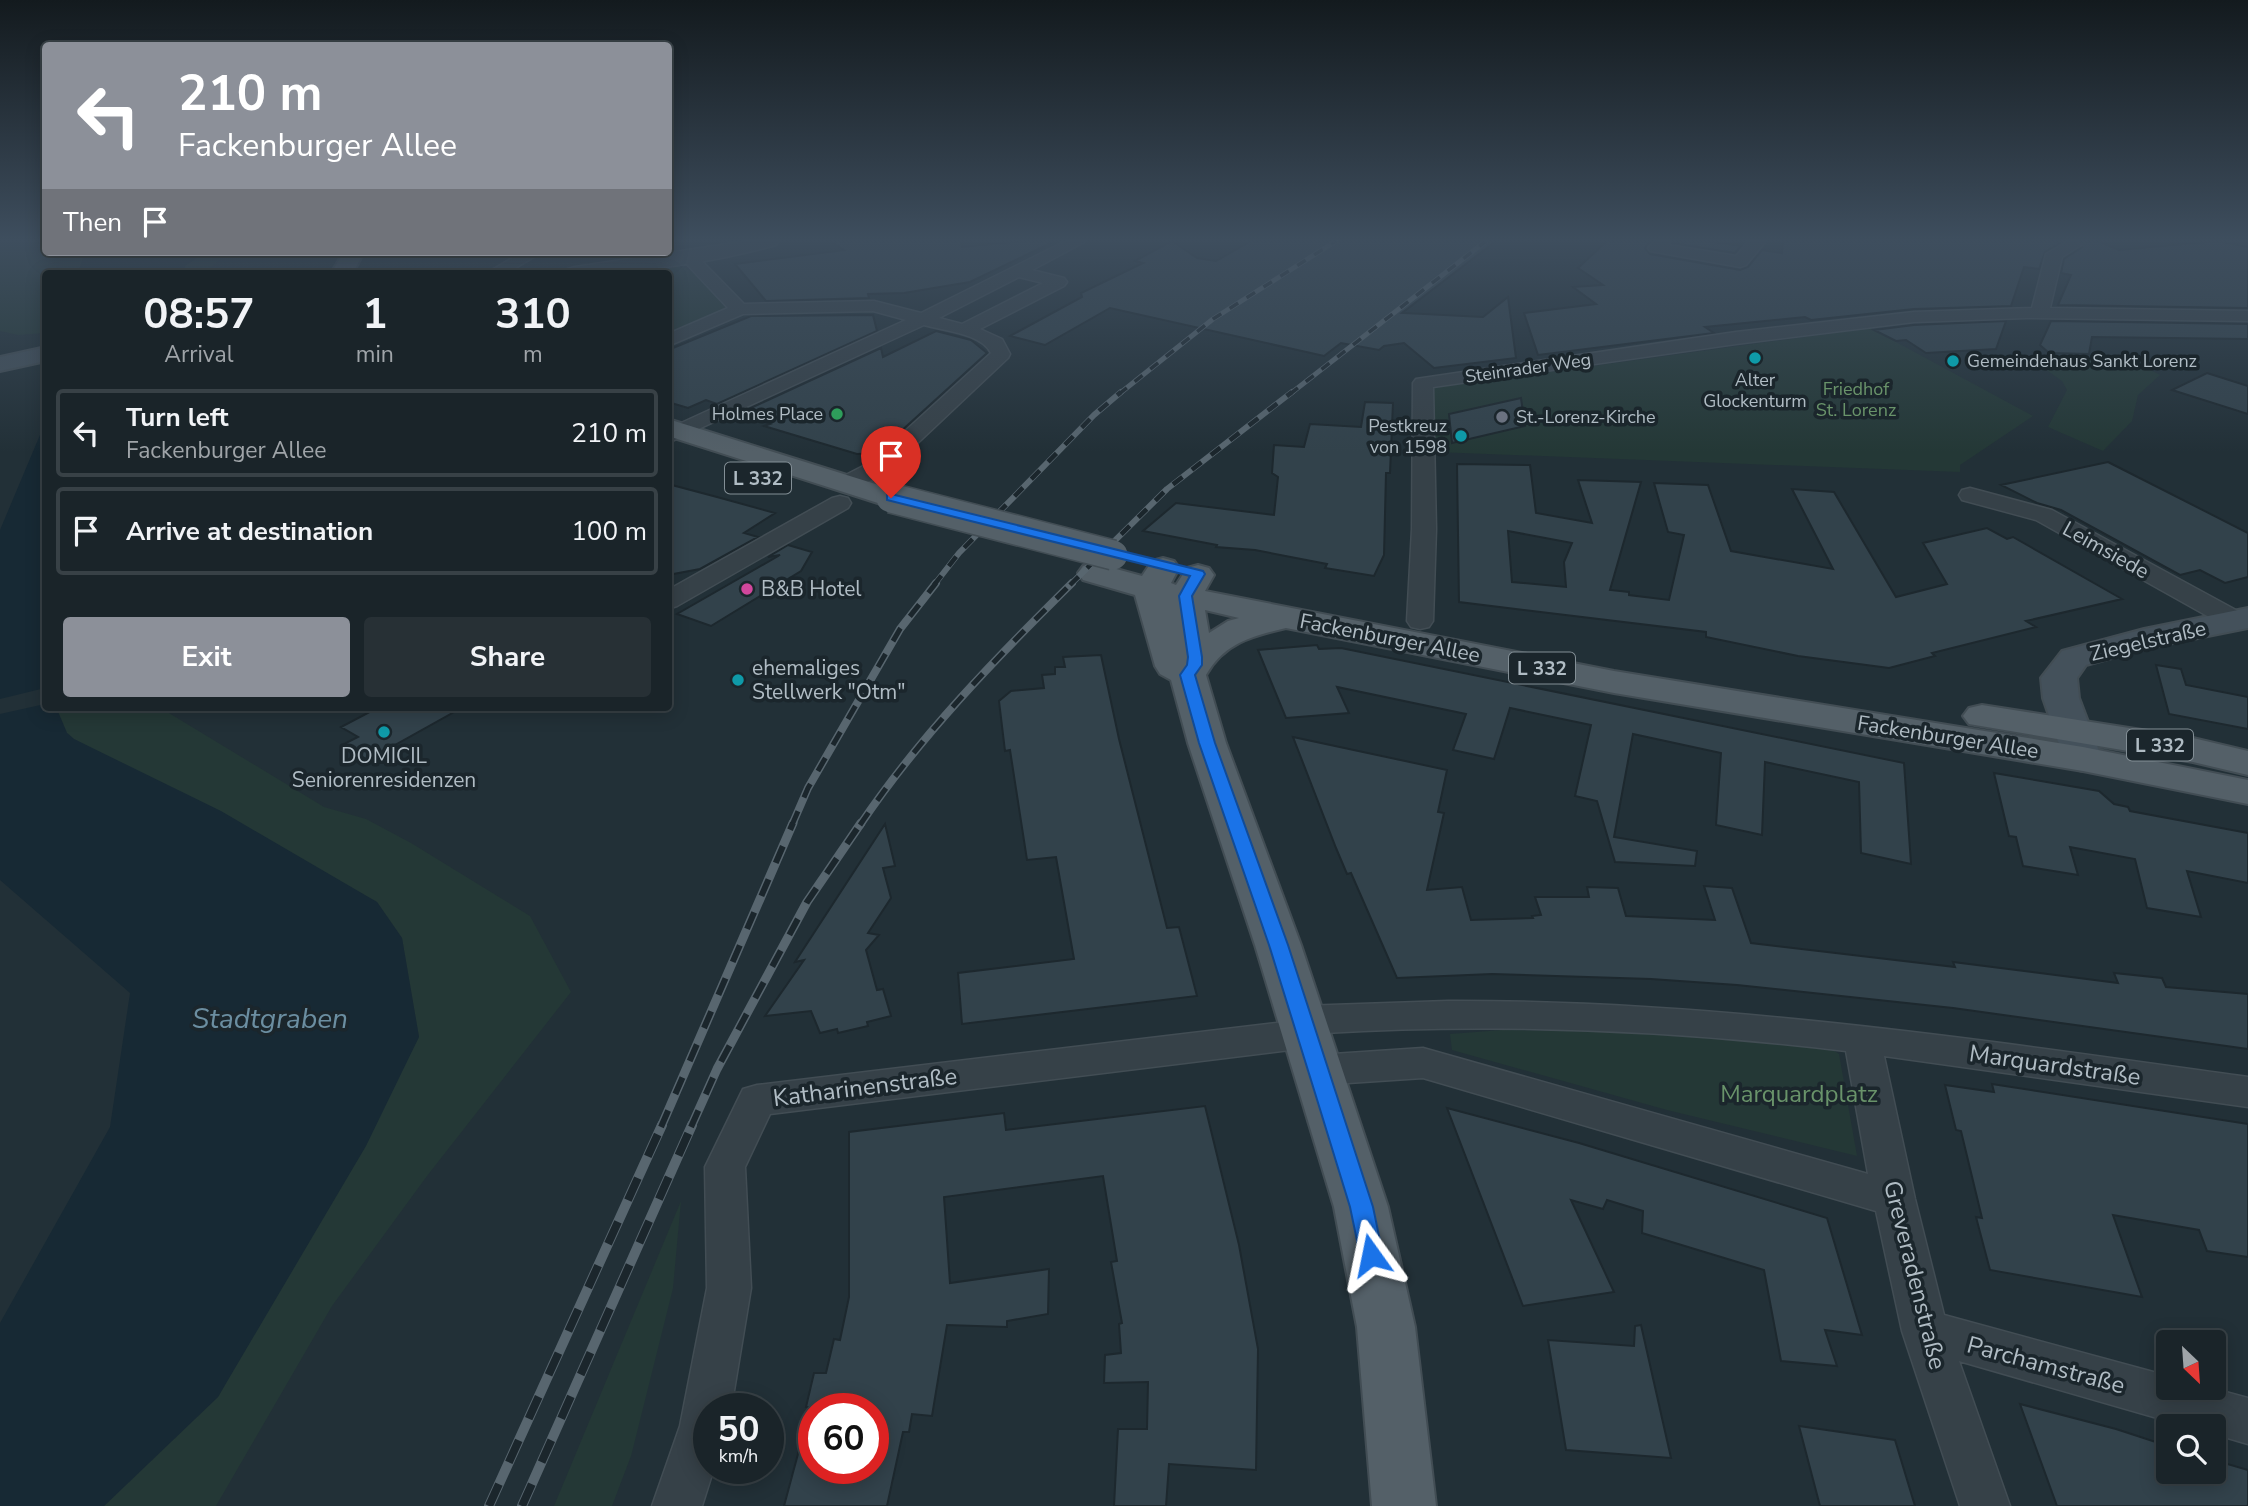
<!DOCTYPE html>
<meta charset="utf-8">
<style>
body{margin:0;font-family:"Nunito Sans",sans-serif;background:#273035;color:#f1f3f6;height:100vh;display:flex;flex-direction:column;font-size:26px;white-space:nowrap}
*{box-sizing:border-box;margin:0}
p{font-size:23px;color:#9fa4a8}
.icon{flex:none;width:38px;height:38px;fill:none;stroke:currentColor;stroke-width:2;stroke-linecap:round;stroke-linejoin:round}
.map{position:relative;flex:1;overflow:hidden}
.sheet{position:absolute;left:42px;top:270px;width:630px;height:441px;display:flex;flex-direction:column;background:#1a2429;border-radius:7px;box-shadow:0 4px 18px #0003,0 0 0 2px #384146}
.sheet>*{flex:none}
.hud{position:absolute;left:42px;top:42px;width:630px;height:214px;border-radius:7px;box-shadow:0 4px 18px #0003,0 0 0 2px #384146;background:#8c9099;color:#fff;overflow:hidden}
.needle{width:46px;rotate:155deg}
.controls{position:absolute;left:2156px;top:1330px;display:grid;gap:14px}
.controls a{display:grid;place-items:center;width:70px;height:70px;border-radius:7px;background:#1a2429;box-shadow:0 4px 18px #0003,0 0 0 2px #384146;font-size:35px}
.speed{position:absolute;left:693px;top:1393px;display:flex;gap:14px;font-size:35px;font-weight:700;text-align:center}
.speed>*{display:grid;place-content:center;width:91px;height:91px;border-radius:50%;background:#1a2429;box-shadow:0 4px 18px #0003,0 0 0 2px #384146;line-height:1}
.speed small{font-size:18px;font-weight:400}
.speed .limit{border:10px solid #d22;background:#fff;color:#111}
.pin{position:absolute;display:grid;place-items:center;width:60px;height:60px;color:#fff;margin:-72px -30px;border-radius:50% 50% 50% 0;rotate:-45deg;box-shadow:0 0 7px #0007}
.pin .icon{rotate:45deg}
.me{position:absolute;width:77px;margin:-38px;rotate:348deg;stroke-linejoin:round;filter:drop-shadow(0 0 5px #0008)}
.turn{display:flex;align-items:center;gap:24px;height:147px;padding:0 21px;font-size:32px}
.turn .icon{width:91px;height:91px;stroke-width:2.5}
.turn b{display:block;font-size:49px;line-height:60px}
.then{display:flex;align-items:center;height:66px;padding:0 21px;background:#0003;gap:14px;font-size:26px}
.eta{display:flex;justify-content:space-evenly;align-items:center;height:119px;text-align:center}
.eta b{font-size:42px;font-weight:700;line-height:49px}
.primary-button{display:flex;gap:14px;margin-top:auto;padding:14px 21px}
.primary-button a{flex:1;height:80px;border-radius:7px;background:#8c9099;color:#fff;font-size:28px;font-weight:700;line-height:80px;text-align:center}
.primary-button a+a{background:#273035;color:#f1f3f6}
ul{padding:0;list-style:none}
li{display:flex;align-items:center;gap:21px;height:88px;margin:0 14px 10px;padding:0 7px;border:4px solid #384146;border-radius:7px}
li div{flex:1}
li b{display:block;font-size:26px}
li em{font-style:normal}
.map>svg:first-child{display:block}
.green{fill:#243836}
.water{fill:#172934}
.pier{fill:#223037}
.building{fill:#32424b;stroke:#1d282e;stroke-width:2;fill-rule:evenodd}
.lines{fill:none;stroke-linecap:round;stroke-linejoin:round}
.minor-casing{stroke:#424d54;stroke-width:3}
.tertiary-casing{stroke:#424d54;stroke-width:3}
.secondary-casing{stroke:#424d54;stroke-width:4}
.primary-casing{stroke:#424d54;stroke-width:4}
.minor{fill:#364148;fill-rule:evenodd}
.tertiary{fill:#364148;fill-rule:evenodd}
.secondary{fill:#44515b;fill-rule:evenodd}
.primary{fill:#546068;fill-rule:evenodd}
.rail-far4-casing{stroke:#58666f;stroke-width:5}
.rail-far3-casing{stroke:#58666f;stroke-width:6}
.rail-far2-casing{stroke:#58666f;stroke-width:8}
.rail-far1-casing{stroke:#58666f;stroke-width:9}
.rail-casing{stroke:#58666f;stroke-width:10}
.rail-far4{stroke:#1b262c;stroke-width:3.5;stroke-dasharray:10;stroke-linecap:butt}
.rail-far3{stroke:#1b262c;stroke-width:4.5;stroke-dasharray:12;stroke-linecap:butt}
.rail-far2{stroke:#1b262c;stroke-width:5;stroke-dasharray:15;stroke-linecap:butt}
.rail-far1{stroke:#1b262c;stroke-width:6;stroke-dasharray:18;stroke-linecap:butt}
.rail{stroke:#1b262c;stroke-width:8;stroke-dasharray:24;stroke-linecap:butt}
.primary-bridge-casing{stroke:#424d54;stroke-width:32;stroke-linecap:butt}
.primary-bridge{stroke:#546068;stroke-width:29}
.route{fill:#1a73e8;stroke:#114b97;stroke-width:2}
.culture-dot{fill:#0f9aa8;stroke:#1b262c;stroke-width:2.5}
.leisure-dot{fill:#2e9e5b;stroke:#1b262c;stroke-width:2.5}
.worship-dot{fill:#6b7280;stroke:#1b262c;stroke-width:2.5}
.hotel-dot{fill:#d1479c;stroke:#1b262c;stroke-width:2.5}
.labels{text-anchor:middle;stroke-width:7;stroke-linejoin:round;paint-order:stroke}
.far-poi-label{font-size:18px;fill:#b0bcc4;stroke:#1b262c;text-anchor:start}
.far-street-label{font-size:18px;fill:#b0bcc4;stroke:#1b262c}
.far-park-label{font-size:18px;fill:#69936a;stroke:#1b262c}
.shield{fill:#1b262c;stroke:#838f96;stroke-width:2}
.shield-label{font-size:19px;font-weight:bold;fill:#b0bcc4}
.street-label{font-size:21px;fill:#b0bcc4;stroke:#1b262c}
.poi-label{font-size:21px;fill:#b0bcc4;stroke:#1b262c;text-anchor:start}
.near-street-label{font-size:24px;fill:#b0bcc4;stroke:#1b262c}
.near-park-label{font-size:24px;fill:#69936a;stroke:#1b262c}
.near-water-label{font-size:28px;font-style:italic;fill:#6b8ea1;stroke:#1b262c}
</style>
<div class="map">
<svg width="2248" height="1506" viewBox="0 0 2248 1506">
<rect width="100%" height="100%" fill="#223037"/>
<!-- green -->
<path class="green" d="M0 241H45L46 252H85L78 273H46L45 333 18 335 0 331Z
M206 252H229L207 270 208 273H184L185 266Z
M679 266 695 272 725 307 722 312 669 337 668 273H633Z
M1870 328 2033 416 1960 465V472L1436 452 1433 388Z
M2031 359H2128L2160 375 2138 395 2132 421 2103 451 2048 427 2067 390 2062 381Z
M56 707H159L324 807 366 819 411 843 530 916 571 992 427 1176 332 1306 216 1506H104L218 1397 419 1037 402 938 377 902 74 739 67 733Z
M1502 1030 1660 1032 1833 1050 1839 1054 1857 1156 1667 1110 1452 1050 1450 1034Z
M681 1201 673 1288 631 1456 612 1506H554Z"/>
<!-- water -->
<path class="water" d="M85 252H206L185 266 184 273H78Z
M45 423 46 707H56L67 733 74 739 221 811 377 902 402 938 419 1037 366 1146 218 1397 104 1506H0V1323L110 1127 130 993 0 880V530Z"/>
<!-- pier -->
<path class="pier" d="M45 688V704L0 714V699Z"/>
<!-- building -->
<path class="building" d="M830 241H961L962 247 1022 241H1055L970 282 904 293 868 294 869 298 766 301 735 264 844 250Z
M1172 241 1197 258 1216 261 1251 241H1496L1402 313 1483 317 1508 297 1516 358 1434 368 1404 343 1384 346 1379 350 1341 343 1324 356 1110 308 1045 345 1010 336 1082 297 1081 293 1143 263 1135 261Z
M1607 241H1651L1645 248 1650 254 1740 270 1748 267 1762 250 1782 253 1783 241H2064L2045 252 2039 269 2024 267 2011 306 1914 309 1811 320 1805 317 1705 327 1714 333 1538 355 1524 313 1596 304 1573 287 1603 285 1578 268Z
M1674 241H1707L1741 246 1735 253 1673 243Z
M2080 241H2098L2119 250 2217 241 2248 247V308L2058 305 2071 275 2061 273 2064 259 2082 247Z
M873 315 877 331 717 404 706 400 688 408 668 402V350L751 316Z
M2006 321 1996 349 1926 353 1906 340 1896 341 1874 330 1914 325Z
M2051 321 2248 324V339L2092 337 2089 354 2049 353 2040 345Z
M936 331 971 340 987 353 877 453 857 454 764 426 770 424 740 413 881 348 883 357Z
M2207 373 2248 386V414L2172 390Z
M1521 398 1525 426 1452 443 1449 414Z
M1365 402 1393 403 1390 473H1386L1384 555 1374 576 1325 568 1327 564 1255 550 1216 547 1217 545 1143 531 1176 503 1274 515 1278 477 1272 473 1274 445 1304 447 1310 424 1361 427Z
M2108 462 2248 533V577L2225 583 2200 570 2180 575 2061 510 2037 503 2001 485Z
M1457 464 1530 465 1536 513 1592 523 1578 480 1641 482 1610 590 1629 592V595L1669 600 1684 535 1668 532 1654 483 1708 485 1731 551 1833 569 1792 489 1834 492 1896 597 1947 584 1923 543 1987 528 2007 539 2013 537 2122 599 2026 621 2036 627 1932 653 1935 656 1889 668 1798 656 1706 637V632L1459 602ZM1508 531 1572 543 1564 562 1566 587 1512 582Z
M668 484 717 497 775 513 744 533 758 537 700 569 668 575Z
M788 545 812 552 801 571 711 626 677 614 780 555 768 557Z
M1317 645 1319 649 1341 648 1904 763 1911 864 1861 853 1859 782 1765 762 1762 835 1716 825 1721 753 1633 734 1614 837 1697 851 1695 866 1615 862 1597 801 1575 796 1591 725 1510 708 1494 759 1453 750 1466 714 1337 687 1349 713 1286 718 1258 650Z
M1101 655 1119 739 1167 928 1179 927 1197 996 962 1024 958 973 1074 959 1056 857 1027 860 1010 750 1005 751 999 701 1011 691 1044 688 1042 675 1055 674V667H1065L1063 657Z
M2156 665 2181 669 2186 685 2248 697V729L2169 714Z
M379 707H463L368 760 342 745 358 737 341 727Z
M1293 737 1447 770 1438 812 1444 813 1427 890 1462 887 1471 920 1533 918 1532 916 1541 915 1535 897H1589L1587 887 1618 888 1626 916 1715 920 1704 886 1732 888 1751 943 1955 967 1953 962 2118 983 2114 973 2162 978 2166 987 2248 994V1049L1953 1008 1737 985 1651 979 1492 974 1397 978 1351 873 1347 874 1336 848Z
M1994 773 2099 791 2114 804 2128 807 2130 811 2248 833V883L2187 871 2201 917 2147 908 2135 859 2070 847 2078 875 2023 866 2016 837 2009 836Z
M885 824 895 866 883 868 891 898 868 933 879 935 866 950 877 990 883 989 891 1016 867 1022 868 1026 838 1033 837 1029 820 1033 811 1011 765 1016 804 960 795 962Z
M1992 1084 2248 1124V1257L2207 1251 2199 1230 2113 1215 2142 1297 1990 1270 1976 1217 1982 1218 1961 1131 1956 1130 1945 1085 1994 1092Z
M1205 1106 1239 1245 1258 1349 1256 1470 1169 1464 1166 1506H1114L1118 1429H1147L1148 1382 1104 1383 1105 1355 1121 1353 1119 1324 1122 1323 1111 1262 1117 1261 1103 1176 944 1197 950 1283 1049 1269 1048 1314 1007 1321V1327L947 1325 932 1416 912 1414 909 1432H903L887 1506H784L806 1424 814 1425V1468H873V1409L806 1407 814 1373H826L834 1339 840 1340 849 1297V1132L1004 1113 1006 1130Z
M1447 1108 1579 1143 1827 1218 1862 1335 1825 1330 1837 1366 1781 1361 1764 1270 1642 1233 1643 1211 1607 1200 1603 1209 1571 1200 1614 1292 1523 1306Z
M1641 1325 1671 1458 1566 1450 1548 1340 1634 1346 1635 1326Z
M2020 1404 2116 1429 2168 1446V1472H2214V1460L2248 1470V1506H2057Z
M1799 1426 1895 1440 1915 1506H1820Z"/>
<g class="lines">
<defs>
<path id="minor" d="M1066 241H1086L1032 270 1064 278 1067 282 1064 286 980 329 1002 339 1010 354 1008 358 887 472 854 489H838L835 484 838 479 871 462 991 353C981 333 944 331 924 325L668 443V429L906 320 873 311 743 314 668 346V334L728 308 683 260 681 257 683 254H695L744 304 874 301 921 313ZM1019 277 1043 283 962 324 939 318Z
M1654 241H1671L1668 245 1736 256 1749 241H1766L1746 265 1740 267 1650 251 1648 248Z
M2076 241 2081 245 2062 257 2050 308 2248 311V321L2026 318 1914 322 1736 344 1433 387 1436 529 1433 621 1429 627 1420 629 1411 627 1407 621 1412 529 1413 383 1416 379 1736 332 1914 312 2032 308 2046 254 2067 242Z
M522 252H542L507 273H487Z
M1970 488 2052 510 2245 615 2248 623 2245 627 2236 629 2227 627 2036 520 1962 500 1959 495 1962 490Z
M840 496 848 498 851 503 848 508 677 606 668 609V590L832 498Z
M1448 1001C1717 1000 1982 1040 2248 1077V1107L1884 1056 1915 1199 1944 1315 2168 1376V1388H2211L2248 1398V1444L2214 1434V1426H2185L1959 1361 2010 1506H1960L1902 1331 1876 1211 1423 1078 1318 1085 1304 1081 1299 1070 1304 1059 1318 1055 1423 1048 1868 1174 1846 1051C1672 1030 1498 1023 1324 1033L1319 1044 1306 1048 770 1114 745 1167 751 1288 731 1409H709V1468H714L702 1506H652L680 1426 707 1288 705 1167 743 1089 757 1085 1285 1022 1289 1010 1302 1006Z"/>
<path id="tertiary" d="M747 241H779L776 245C708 264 635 273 565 273L568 269 575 267Z"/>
<path id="secondary" d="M46 347V361L0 371V357Z
M2248 608V628L2148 648 2086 665 2077 678 2079 698 2102 759 2097 767 2083 771 2069 767 2064 759 2043 698 2041 678 2062 651 2144 629Z"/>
<path id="primary" d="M344 252H364L353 273H331Z
M668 419 901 492 906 498 901 504 891 507 881 504 668 436Z
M1163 558 1174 561 1179 568 1171 583 1176 585 1187 568 1198 565 1209 568 1214 575 1205 591 1614 671 2083 747 2248 780V804L2083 771 1614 693 1286 628C1252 636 1224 643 1206 675L1226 743 1301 945 1388 1207 1415 1327 1436 1506H1372L1357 1327 1334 1207 1255 945 1188 743 1171 680 1160 674 1155 666 1135 595 1083 580 1078 573 1083 566 1094 563 1142 576 1152 561ZM1205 610 1239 618 1228 621 1209 633Z
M1982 705 2193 738 2248 751V775L2193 762 1969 724 1963 716 1969 708Z"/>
</defs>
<!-- minor casing -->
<use href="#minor" class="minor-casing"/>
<!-- tertiary casing -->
<use href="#tertiary" class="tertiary-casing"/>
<!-- secondary casing -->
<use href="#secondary" class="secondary-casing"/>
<!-- primary casing -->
<use href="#primary" class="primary-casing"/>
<!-- minor -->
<use href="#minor" class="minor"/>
<!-- tertiary -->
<use href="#tertiary" class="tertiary"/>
<!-- secondary -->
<use href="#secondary" class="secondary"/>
<!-- primary -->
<use href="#primary" class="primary"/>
<defs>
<path id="rail-far4" d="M1119 394 1213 319 1336 241
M1290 394 1486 241"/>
<path id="rail-far3" d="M934 585 959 553 1094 415 1121 392
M1070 585 1167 489 1292 392"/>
<path id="rail-far2" d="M792 825 808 788 900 629 936 583
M860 825C920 736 996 658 1072 583"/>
<path id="rail-far1" d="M661 1127 793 823
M691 1127 717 1069 807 902 861 823"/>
<path id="rail" d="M489 1506 662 1125
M522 1506 692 1125"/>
</defs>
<!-- rail-far4 casing -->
<use href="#rail-far4" class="rail-far4-casing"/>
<!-- rail-far3 casing -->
<use href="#rail-far3" class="rail-far3-casing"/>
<!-- rail-far2 casing -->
<use href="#rail-far2" class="rail-far2-casing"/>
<!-- rail-far1 casing -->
<use href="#rail-far1" class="rail-far1-casing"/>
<!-- rail casing -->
<use href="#rail" class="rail-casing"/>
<!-- rail-far4 -->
<use href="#rail-far4" class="rail-far4"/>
<!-- rail-far3 -->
<use href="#rail-far3" class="rail-far3"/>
<!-- rail-far2 -->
<use href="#rail-far2" class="rail-far2"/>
<!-- rail-far1 -->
<use href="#rail-far1" class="rail-far1"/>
<!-- rail -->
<use href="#rail" class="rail"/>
<defs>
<path id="primary-bridge" d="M891 498 1113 555"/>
</defs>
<!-- primary-bridge casing -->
<use href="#primary-bridge" class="primary-bridge-casing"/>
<!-- primary-bridge -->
<use href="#primary-bridge" class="primary-bridge"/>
</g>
<!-- sky -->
<linearGradient id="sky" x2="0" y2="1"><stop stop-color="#131a1e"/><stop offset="0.53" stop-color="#3e4e5e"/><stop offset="1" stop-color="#3e4e5e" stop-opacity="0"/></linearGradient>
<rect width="2248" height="452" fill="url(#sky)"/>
<!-- route -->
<path class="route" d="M891 494 1203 571 1205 574 1192 596 1202 657V665L1195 675 1215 743 1288 945 1336 1093 1373 1207 1383 1255 1379 1262 1371 1265 1363 1262 1360 1255 1350 1207 1315 1093 1269 945 1199 743 1180 675 1187 665 1188 657 1179 596 1190 576 887 500V495Z"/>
<!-- markers -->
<g class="culture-dot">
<circle cx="1755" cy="358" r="7"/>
<circle cx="1953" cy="361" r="7"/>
<circle cx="1461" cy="436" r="7"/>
<circle cx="738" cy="680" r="7"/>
<circle cx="384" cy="732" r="7"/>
</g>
<circle class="leisure-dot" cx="837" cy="414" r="7"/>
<circle class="worship-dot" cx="1502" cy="417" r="7"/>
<circle class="hotel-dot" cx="747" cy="589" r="7"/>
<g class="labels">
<!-- far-poi labels -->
<g class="far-poi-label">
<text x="1967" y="367">Gemeindehaus Sankt Lorenz</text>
<text x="1755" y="386" text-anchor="middle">Alter<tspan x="1755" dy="21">Glockenturm</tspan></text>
<text x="823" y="420" text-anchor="end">Holmes Place</text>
<text x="1516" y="423">St.-Lorenz-Kirche</text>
<text x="1447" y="432" text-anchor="end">Pestkreuz<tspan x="1447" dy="21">von 1598</tspan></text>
</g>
<!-- far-street labels -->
<g class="far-street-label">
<text transform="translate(1528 368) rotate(-8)" y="6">Steinrader Weg</text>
</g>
<!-- far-park labels -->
<g class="far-park-label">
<text x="1856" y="395">Friedhof<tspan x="1856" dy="21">St. Lorenz</tspan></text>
</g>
<!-- shield labels -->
<g class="shield">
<rect x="725" y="462.5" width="66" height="31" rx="5"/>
<rect x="1509" y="652.5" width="66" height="31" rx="5"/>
<rect x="2127" y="729.5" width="66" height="31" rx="5"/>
</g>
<g class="shield-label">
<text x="758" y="485">L 332</text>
<text x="1542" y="675">L 332</text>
<text x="2160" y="752">L 332</text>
</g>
<!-- street labels -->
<g class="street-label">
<text transform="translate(2106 550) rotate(29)" y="7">Leimsiede</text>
<text transform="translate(1390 638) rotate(11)" y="7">Fackenburger Allee</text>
<text transform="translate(2148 641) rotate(-13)" y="7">Ziegelstraße</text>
<text transform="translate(1948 737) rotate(9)" y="7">Fackenburger Allee</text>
</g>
<!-- poi labels -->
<g class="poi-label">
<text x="761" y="596">B&amp;B Hotel</text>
<text x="752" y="675">ehemaliges<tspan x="752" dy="24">Stellwerk "Otm"</tspan></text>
<text x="384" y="763" text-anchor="middle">DOMICIL<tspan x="384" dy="24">Seniorenresidenzen</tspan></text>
</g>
<!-- near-street labels -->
<g class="near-street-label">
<text transform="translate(2055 1065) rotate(8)" y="8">Marquardstraße</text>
<text transform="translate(865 1087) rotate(-7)" y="8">Katharinenstraße</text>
<text transform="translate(1915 1275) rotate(76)" y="8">Greveradenstraße</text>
<text transform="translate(2046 1365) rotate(15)" y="8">Parchamstraße</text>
</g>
<!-- near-park labels -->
<g class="near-park-label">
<text x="1799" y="1102">Marquardplatz</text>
</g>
<!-- near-water labels -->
<g class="near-water-label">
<text x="270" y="1028">Stadtgraben</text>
</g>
</g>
</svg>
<div class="controls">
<a><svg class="needle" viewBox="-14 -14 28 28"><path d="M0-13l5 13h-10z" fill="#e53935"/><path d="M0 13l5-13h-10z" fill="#9fa4a8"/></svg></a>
<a><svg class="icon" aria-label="search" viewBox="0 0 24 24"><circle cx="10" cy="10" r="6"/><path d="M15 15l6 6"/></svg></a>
</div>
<div class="speed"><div>50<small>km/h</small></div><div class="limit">60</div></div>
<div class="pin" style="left:891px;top:498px;background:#d93025"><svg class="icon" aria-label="arrive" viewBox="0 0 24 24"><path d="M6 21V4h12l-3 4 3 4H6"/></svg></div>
<svg class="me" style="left:1371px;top:1255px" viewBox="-20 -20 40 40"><path d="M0-17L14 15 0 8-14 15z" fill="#1a73e8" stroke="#fff" stroke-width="4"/></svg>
<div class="hud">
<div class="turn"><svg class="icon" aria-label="left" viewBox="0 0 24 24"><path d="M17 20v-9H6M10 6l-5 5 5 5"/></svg><div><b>210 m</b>Fackenburger Allee</div></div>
<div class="then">Then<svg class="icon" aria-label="arrive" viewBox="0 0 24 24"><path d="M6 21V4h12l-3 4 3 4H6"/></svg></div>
</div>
<section class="sheet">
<div class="eta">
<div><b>08:57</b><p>Arrival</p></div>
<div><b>1</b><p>min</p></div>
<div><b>310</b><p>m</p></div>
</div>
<ul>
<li><svg class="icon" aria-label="left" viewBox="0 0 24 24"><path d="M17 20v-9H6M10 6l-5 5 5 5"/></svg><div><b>Turn left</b><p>Fackenburger Allee</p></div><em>210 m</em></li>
<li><svg class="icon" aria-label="arrive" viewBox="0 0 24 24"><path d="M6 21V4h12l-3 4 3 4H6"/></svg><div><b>Arrive at destination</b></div><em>100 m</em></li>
</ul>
<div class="primary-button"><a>Exit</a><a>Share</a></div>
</section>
</div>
